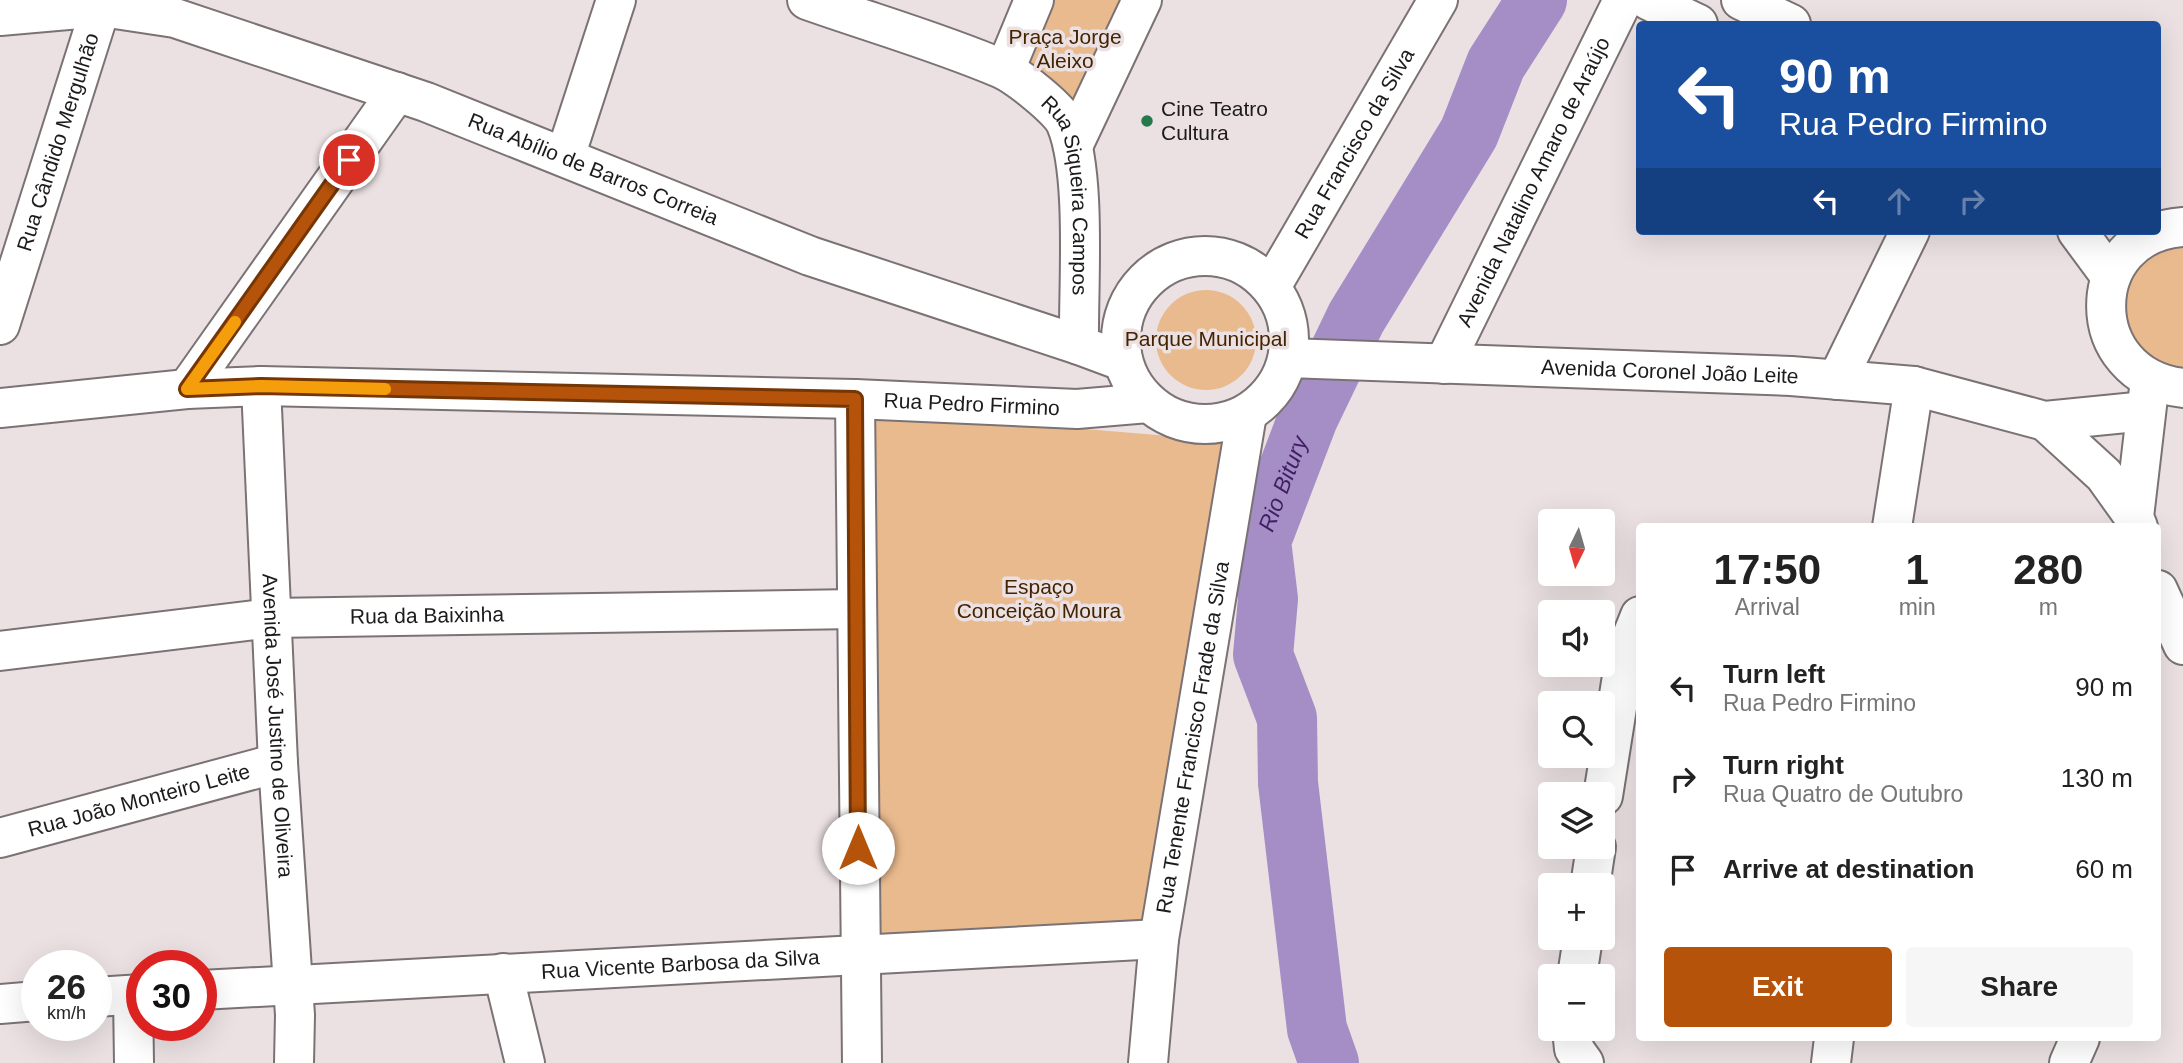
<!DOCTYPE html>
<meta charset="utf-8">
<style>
body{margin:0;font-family:Arial,sans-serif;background:#f6f6f6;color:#222;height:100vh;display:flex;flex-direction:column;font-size:26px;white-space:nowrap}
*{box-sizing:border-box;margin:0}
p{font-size:23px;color:#767676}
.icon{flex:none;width:38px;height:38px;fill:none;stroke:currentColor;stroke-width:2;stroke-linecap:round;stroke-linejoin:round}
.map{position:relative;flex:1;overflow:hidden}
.sheet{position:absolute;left:1636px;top:523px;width:525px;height:518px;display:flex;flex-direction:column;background:#fff;border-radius:7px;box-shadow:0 7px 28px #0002}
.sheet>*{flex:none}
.banner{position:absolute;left:1636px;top:21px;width:525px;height:214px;border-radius:7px;box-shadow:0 7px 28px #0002;background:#1a4fa0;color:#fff;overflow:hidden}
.needle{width:46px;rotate:185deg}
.fabs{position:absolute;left:1538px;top:509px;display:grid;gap:14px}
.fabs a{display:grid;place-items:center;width:77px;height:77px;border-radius:7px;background:#fff;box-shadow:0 7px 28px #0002;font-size:35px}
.speed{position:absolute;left:21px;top:950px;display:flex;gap:14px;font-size:35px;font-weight:700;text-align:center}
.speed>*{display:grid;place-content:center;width:91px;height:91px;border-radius:50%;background:#fff;box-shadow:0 7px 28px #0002;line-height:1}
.speed small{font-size:18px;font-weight:400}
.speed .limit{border:10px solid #d22;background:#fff;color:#111}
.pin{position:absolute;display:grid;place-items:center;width:60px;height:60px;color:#fff;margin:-30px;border:4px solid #fff;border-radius:50%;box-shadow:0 2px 7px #0007}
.me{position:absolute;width:77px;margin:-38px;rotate:0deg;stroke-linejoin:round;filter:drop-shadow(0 0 5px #0008)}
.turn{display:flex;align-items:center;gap:24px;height:147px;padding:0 28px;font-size:32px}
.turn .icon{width:91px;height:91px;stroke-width:2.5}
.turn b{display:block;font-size:49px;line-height:60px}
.lanes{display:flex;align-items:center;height:66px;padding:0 28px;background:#0003;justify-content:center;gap:35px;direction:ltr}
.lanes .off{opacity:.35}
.eta{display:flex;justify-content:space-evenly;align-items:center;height:119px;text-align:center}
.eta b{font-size:42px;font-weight:700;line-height:49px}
.primary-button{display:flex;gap:14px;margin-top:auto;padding:14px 28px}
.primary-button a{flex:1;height:80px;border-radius:7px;background:#b45309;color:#fff;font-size:28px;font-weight:700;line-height:80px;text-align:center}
.primary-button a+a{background:#f6f6f6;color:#222}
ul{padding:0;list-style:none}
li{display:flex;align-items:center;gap:21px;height:91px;padding:0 28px}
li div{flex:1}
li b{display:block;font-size:26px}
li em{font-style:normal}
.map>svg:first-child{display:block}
.green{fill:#e9ba8e}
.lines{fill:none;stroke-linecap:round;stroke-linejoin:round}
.river{stroke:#a58ec6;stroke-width:60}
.street-casing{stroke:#7b7274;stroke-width:42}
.secondary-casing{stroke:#7b7274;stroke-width:42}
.street{stroke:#fff;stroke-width:38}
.secondary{stroke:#fff;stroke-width:38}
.route-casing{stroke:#753606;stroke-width:18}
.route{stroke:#b45309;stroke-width:12}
.slow{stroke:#f59e0b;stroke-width:12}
.poi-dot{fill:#25794b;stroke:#ebe1e3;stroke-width:2.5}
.labels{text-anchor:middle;stroke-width:7;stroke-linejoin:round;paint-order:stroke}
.park-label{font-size:21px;fill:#432300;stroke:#ebe1e3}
.poi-label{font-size:21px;fill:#1d1a1a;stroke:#ebe1e3;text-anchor:start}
.street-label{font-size:21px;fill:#1d1a1a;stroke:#ebe1e3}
.water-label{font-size:23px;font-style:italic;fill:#411f63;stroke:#ebe1e3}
</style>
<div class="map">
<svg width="2183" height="1063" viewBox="0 0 2183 1063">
<rect width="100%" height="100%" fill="#ebe1e3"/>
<!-- green -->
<path class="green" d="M1034 0H1142L1073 146 1005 70Z
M2183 236V376L2128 349 2117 284 2135 254Z
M1156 340a50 50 0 1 1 100 0a50 50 0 1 1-100 0Z
M867 411 1241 442 1153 932 867 943Z"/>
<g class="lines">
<!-- river -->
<path class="river" id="s1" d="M1329 1063 1317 1029 1288 783 1287 718 1263 655 1268 599 1261 541 1308 418 1356 318 1469 133 1496 64 1537 0"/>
<defs>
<g id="street">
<path d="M1648 0 1698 24"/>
<path d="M1741 0 1791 24"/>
<path id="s2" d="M0 16 102 7 175 18 426 102 810 256 1079 345"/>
<path d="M1005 70 1034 0"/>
<path d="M1073 146 1142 0"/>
<path d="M565 157 616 0"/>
<path d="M2183 227C2081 234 2080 376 2183 388"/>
<path d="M2077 231 2111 277"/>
<path id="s3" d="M0 325 103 0"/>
<path id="s4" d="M1444 364 1623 0"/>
<path d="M1837 380 1910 231"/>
<path d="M187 389 397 92"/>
<path d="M855 399 862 1063"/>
<path id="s5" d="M0 408 187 389 261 386 855 399 1077 409 1148 403"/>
<path d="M1892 527 1914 386"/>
<path id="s6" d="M0 651 271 618 856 609"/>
<path d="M1603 796 1626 651 1640 616"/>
<path id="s7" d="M0 838 278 763"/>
<path d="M1590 886 1596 847"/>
<path d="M503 973 525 1063"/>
<path d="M1577 976 1583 938"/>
<path id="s8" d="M201 990 1159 939"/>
<path d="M133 995 134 1063"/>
<path d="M96 997 142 994"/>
<path d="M0 1004 37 1001"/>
<path d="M1572 1029 1574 1049 1584 1063"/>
<path d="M1831 1063 1834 1038"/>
<path d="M2069 1063 2080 1038"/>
</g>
<g id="secondary">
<path id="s9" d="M807 0C872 23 939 42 1002 69 1017 76 1060 109 1066 124 1087 174 1078 287 1079 345L1122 361"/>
<circle cx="1205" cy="340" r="84"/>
<path id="s10" d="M1271 287 1438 0"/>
<path id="s11" d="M1288 358 1791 376 1914 386 2045 421 2146 411"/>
<path id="s12" d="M261 386 278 763 295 1015 294 1063"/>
<path d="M2045 421 2104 475 2134 517"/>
<path d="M2138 527 2134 517 2150 380"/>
<path d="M2158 590 2183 645"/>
<path id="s13" d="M1148 1063 1159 939 1247 414"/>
</g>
</defs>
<!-- street casing -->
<use href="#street" class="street-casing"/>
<!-- secondary casing -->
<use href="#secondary" class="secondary-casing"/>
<!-- street -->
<use href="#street" class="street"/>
<!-- secondary -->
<use href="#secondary" class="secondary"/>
</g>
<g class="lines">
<defs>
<path id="route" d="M349 160 187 389 261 386 855 399 858 848"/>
</defs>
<!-- route casing -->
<use href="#route" class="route-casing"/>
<!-- route -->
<use href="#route" class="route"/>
<!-- slow -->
<path class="slow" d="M235 322 187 389 261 386 385 389"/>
</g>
<!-- markers -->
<circle class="poi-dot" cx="1147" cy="121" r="7"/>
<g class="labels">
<!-- park labels -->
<g class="park-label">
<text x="1065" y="44">Praça Jorge<tspan x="1065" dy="24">Aleixo</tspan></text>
<text x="1206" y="346">Parque Municipal</text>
<text x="1039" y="594">Espaço<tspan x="1039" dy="24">Conceição Moura</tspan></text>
</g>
<!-- poi labels -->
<g class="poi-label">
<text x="1161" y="116">Cine Teatro<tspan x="1161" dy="24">Cultura</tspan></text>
</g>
<!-- street labels -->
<g class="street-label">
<text dy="7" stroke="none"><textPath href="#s3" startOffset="192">Rua Cândido Mergulhão</textPath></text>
<text dy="7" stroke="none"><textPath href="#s10" startOffset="166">Rua Francisco da Silva</textPath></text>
<text dy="7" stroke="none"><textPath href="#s2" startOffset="621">Rua Abílio de Barros Correia</textPath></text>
<text dy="7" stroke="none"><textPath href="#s4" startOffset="203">Avenida Natalino Amaro de Araújo</textPath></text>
<text dy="7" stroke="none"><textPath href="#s9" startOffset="362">Rua Siqueira Campos</textPath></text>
<text dy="7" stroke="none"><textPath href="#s11" startOffset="382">Avenida Coronel João Leite</textPath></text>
<text dy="7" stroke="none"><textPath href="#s5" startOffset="973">Rua Pedro Firmino</textPath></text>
<text dy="7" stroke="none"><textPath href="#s6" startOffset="429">Rua da Baixinha</textPath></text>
<text dy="7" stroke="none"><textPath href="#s12" startOffset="340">Avenida José Justino de Oliveira</textPath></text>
<text dy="7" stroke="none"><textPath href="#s13" startOffset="329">Rua Tenente Francisco Frade da Silva</textPath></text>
<text dy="7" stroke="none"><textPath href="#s7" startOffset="144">Rua João Monteiro Leite</textPath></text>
<text dy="7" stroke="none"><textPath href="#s8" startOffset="480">Rua Vicente Barbosa da Silva</textPath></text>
</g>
<!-- water labels -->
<g class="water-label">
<text dy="8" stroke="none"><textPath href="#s1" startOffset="592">Rio Bitury</textPath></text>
</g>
</g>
</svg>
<div class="fabs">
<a><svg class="needle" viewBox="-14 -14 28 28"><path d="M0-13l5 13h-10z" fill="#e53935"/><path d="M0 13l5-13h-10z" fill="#767676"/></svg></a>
<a><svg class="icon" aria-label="sound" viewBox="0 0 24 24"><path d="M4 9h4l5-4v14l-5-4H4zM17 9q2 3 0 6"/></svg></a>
<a><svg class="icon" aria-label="search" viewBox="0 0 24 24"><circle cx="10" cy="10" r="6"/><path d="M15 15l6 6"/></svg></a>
<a><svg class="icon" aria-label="layers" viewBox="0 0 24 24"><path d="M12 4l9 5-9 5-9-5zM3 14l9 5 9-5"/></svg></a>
<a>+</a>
<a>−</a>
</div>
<div class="speed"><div>26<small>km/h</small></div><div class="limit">30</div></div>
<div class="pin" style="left:349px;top:160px;background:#d93025"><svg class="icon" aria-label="arrive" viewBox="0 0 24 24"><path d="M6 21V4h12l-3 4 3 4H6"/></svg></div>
<svg class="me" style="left:858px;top:848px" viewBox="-20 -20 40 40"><circle r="19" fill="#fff"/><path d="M0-13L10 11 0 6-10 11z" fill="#b45309"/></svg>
<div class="banner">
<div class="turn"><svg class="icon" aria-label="left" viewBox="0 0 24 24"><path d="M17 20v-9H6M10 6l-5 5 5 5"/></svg><div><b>90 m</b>Rua Pedro Firmino</div></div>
<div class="lanes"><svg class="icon" aria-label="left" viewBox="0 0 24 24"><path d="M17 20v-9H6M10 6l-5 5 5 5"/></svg><svg class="icon off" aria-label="ahead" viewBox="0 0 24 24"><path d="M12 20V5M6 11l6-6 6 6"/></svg><svg class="icon off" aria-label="right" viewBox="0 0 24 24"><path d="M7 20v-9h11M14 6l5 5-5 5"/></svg></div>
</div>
<section class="sheet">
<div class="eta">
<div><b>17:50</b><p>Arrival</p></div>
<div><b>1</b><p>min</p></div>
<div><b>280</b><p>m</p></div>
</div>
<ul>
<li><svg class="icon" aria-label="left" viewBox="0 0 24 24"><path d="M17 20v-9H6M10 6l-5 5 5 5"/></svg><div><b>Turn left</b><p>Rua Pedro Firmino</p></div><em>90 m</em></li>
<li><svg class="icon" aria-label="right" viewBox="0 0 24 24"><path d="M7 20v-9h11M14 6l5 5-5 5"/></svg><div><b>Turn right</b><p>Rua Quatro de Outubro</p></div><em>130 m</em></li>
<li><svg class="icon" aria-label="arrive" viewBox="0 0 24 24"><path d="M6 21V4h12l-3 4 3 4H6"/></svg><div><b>Arrive at destination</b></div><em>60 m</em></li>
</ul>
<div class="primary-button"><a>Exit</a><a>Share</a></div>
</section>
</div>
